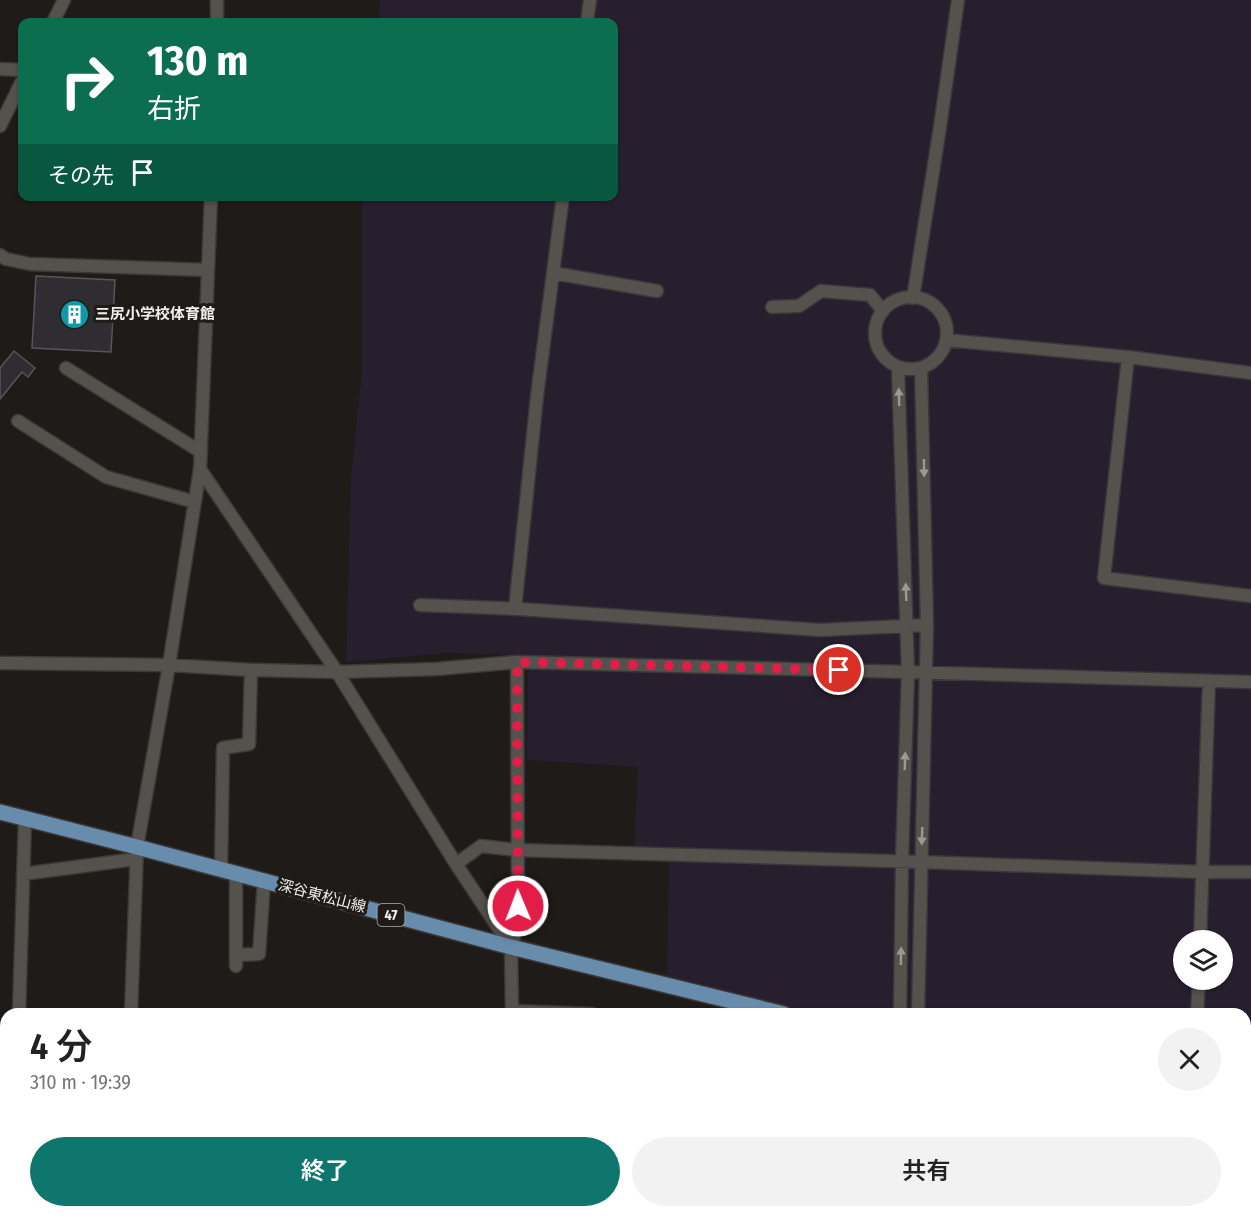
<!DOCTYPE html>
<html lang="ja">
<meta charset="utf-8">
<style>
body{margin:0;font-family:"Fira Sans Condensed","Noto Sans JP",sans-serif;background:#f2f2f2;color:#222;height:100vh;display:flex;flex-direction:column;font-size:22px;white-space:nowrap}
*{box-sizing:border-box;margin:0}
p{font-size:20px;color:#767676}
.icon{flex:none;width:33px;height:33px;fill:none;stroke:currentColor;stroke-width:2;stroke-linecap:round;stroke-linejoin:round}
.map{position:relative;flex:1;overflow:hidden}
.panel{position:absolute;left:0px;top:1008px;width:1251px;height:210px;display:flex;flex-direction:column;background:#fff;border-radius:18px 18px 0 0;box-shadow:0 2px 4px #0004}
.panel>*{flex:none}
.hud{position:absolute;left:18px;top:18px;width:600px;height:183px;border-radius:12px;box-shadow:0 2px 4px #0004;background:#0b6e4f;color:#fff;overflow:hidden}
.buttons{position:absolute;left:1173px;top:930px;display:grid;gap:12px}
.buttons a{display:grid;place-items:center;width:60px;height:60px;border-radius:50%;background:#fff;box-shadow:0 2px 4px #0004;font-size:30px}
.pin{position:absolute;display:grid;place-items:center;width:51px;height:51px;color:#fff;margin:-26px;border:3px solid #fff;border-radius:50%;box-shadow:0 2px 6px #0007}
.me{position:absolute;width:66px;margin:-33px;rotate:359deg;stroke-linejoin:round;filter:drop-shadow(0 0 4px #0008)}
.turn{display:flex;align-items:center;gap:21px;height:126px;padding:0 30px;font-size:27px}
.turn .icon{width:78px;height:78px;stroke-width:2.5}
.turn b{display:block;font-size:42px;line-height:51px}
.then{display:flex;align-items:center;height:57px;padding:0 30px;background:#0003;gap:12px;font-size:22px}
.round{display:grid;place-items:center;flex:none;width:63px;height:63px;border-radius:32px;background:#f2f2f2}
.head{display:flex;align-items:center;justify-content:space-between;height:102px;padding:0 30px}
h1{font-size:36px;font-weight:600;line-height:45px}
.action{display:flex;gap:12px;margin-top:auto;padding:12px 30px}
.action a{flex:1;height:69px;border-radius:36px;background:#0f766e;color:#fff;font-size:24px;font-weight:600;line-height:69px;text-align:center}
.action a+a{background:#f2f2f2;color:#222}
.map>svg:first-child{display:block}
.industrial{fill:#271f2e;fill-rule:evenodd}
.building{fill:#2f2d32;stroke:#575559;stroke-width:1.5}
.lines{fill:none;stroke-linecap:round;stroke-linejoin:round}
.minor-casing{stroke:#3b3937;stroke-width:15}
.major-casing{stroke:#3b3937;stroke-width:18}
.minor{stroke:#55524e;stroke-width:12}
.major{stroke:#688cac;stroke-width:15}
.oneway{fill:#9b9895}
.route{stroke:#e11d48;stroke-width:10;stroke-dasharray:0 18}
.labels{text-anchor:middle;stroke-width:6;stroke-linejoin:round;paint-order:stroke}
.shield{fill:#1e1b18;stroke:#b1afac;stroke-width:1.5}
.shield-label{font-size:14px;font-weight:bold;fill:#f0eeec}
.poi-label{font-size:15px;font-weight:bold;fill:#f0eeec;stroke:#1e1b18;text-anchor:start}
.street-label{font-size:15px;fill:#f0eeec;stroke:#1e1b18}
</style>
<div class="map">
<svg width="1251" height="1218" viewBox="0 0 1251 1218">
<rect width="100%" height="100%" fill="#1e1b18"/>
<!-- industrial -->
<path class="industrial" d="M380 0H1251V1016L1245 1060V1014H817L667 976 669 848 634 847 638 767 527 760 528 655 445 653 346 662 351 479 362 370V197L614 196V22H378ZM1184 940H1222V980H1184Z"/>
<!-- building -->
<path class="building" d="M36 276 115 280 111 352 32 348Z
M14 351 35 368 28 377 22 372 0 399V368Z"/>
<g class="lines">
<defs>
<path id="minor" d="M53 22 64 0
M217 22V0
M587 22 590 0
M0 69 22 70
M0 126 22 81
M0 255 6 259 30 264 208 270
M553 273 657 291
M875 333a36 36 0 1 1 72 0a36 36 0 1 1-72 0Z
M913 298 940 127 958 0
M772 307 799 306 821 291 870 295 883 311
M946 340 1128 357 1251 373
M1128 357 1104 578 1251 596
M898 367 908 672 902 861 900 1014
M66 368 201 452
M18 421 106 477 195 502
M200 469 337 672 456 864 511 947 512 1014
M420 605 520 609 820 630 927 625
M515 609 537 396 563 196
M0 663 169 665 251 670 337 672 436 669 517 662 908 672 1251 682
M456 864 481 846 517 850 922 862 1203 872H1251
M221 869 223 748 249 744 251 670
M23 874 136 859
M1200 940 1209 681
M511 947 518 924 517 662
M236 955 259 954 264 881
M236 966V873
M512 1011 592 1014
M19 1014 25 818
M131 1014 137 847 169 665 200 469 211 196
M918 1014 927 625 921 368
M1197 1014 1199 980
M1245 1186V1218
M422 1212V1218
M874 1212 883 1218
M0 1214 155 1218
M294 1218V1212
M505 1218 506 1212
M669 1218V1212
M1058 1218V1212
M1191 1218V1212"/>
<path id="major" d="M0 812 137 847 511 947 784 1014
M1245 1127 1251 1085"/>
</defs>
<!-- minor casing -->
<use href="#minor" class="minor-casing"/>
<!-- major casing -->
<use href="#major" class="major-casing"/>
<!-- minor -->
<use href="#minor" class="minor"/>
<!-- major -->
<use href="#major" class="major"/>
</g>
<!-- one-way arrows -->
<defs><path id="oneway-solid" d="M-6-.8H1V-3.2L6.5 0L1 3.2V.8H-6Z" transform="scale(1.5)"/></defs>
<g class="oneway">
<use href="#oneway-solid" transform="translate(899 397) rotate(-92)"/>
<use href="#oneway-solid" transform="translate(924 468) rotate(89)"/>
<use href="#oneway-solid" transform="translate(906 592) rotate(-92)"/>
<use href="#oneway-solid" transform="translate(905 761) rotate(-88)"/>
<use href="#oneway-solid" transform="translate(922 836) rotate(92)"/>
<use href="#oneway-solid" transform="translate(901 956) rotate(-89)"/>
</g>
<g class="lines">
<!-- route -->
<path class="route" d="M518 906 517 662 839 670"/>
</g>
<!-- icons -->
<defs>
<symbol id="building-disc" viewBox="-11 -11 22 22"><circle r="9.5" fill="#0f9aa8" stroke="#1e1b18"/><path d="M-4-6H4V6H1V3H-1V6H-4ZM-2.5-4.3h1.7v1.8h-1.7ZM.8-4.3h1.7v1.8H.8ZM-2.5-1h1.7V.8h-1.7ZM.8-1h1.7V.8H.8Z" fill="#fff"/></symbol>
</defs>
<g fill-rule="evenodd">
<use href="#building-disc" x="58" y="298" width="33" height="33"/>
</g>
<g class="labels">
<!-- shield labels -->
<rect class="shield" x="377.5" y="904" width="27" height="22" rx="4.5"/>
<g class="shield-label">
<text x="391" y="920">47</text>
</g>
<!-- poi labels -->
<g class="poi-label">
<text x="95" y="319">三尻小学校体育館</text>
</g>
<!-- street labels -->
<g class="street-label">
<text transform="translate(322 896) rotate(15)" y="5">深谷東松山線</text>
</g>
</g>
</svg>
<div class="buttons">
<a><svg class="icon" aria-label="layers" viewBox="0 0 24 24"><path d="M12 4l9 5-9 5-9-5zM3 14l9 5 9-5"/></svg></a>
</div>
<div class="pin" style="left:839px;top:670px;background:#d93025"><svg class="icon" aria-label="arrive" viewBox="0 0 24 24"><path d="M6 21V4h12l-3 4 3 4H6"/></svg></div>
<svg class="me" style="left:518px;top:906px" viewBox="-20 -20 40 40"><circle r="17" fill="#e11d48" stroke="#fff" stroke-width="3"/><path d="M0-11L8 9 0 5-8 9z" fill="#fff"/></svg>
<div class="hud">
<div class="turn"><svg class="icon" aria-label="right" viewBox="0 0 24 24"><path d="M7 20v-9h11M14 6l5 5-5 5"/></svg><div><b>130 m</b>右折</div></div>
<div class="then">その先<svg class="icon" aria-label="arrive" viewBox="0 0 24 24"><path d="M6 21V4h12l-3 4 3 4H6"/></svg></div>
</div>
<section class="panel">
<div class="head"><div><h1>4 分</h1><p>310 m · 19:39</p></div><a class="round"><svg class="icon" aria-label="close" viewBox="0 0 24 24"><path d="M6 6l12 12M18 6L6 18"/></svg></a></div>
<div class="action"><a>終了</a><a>共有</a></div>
</section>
</div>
